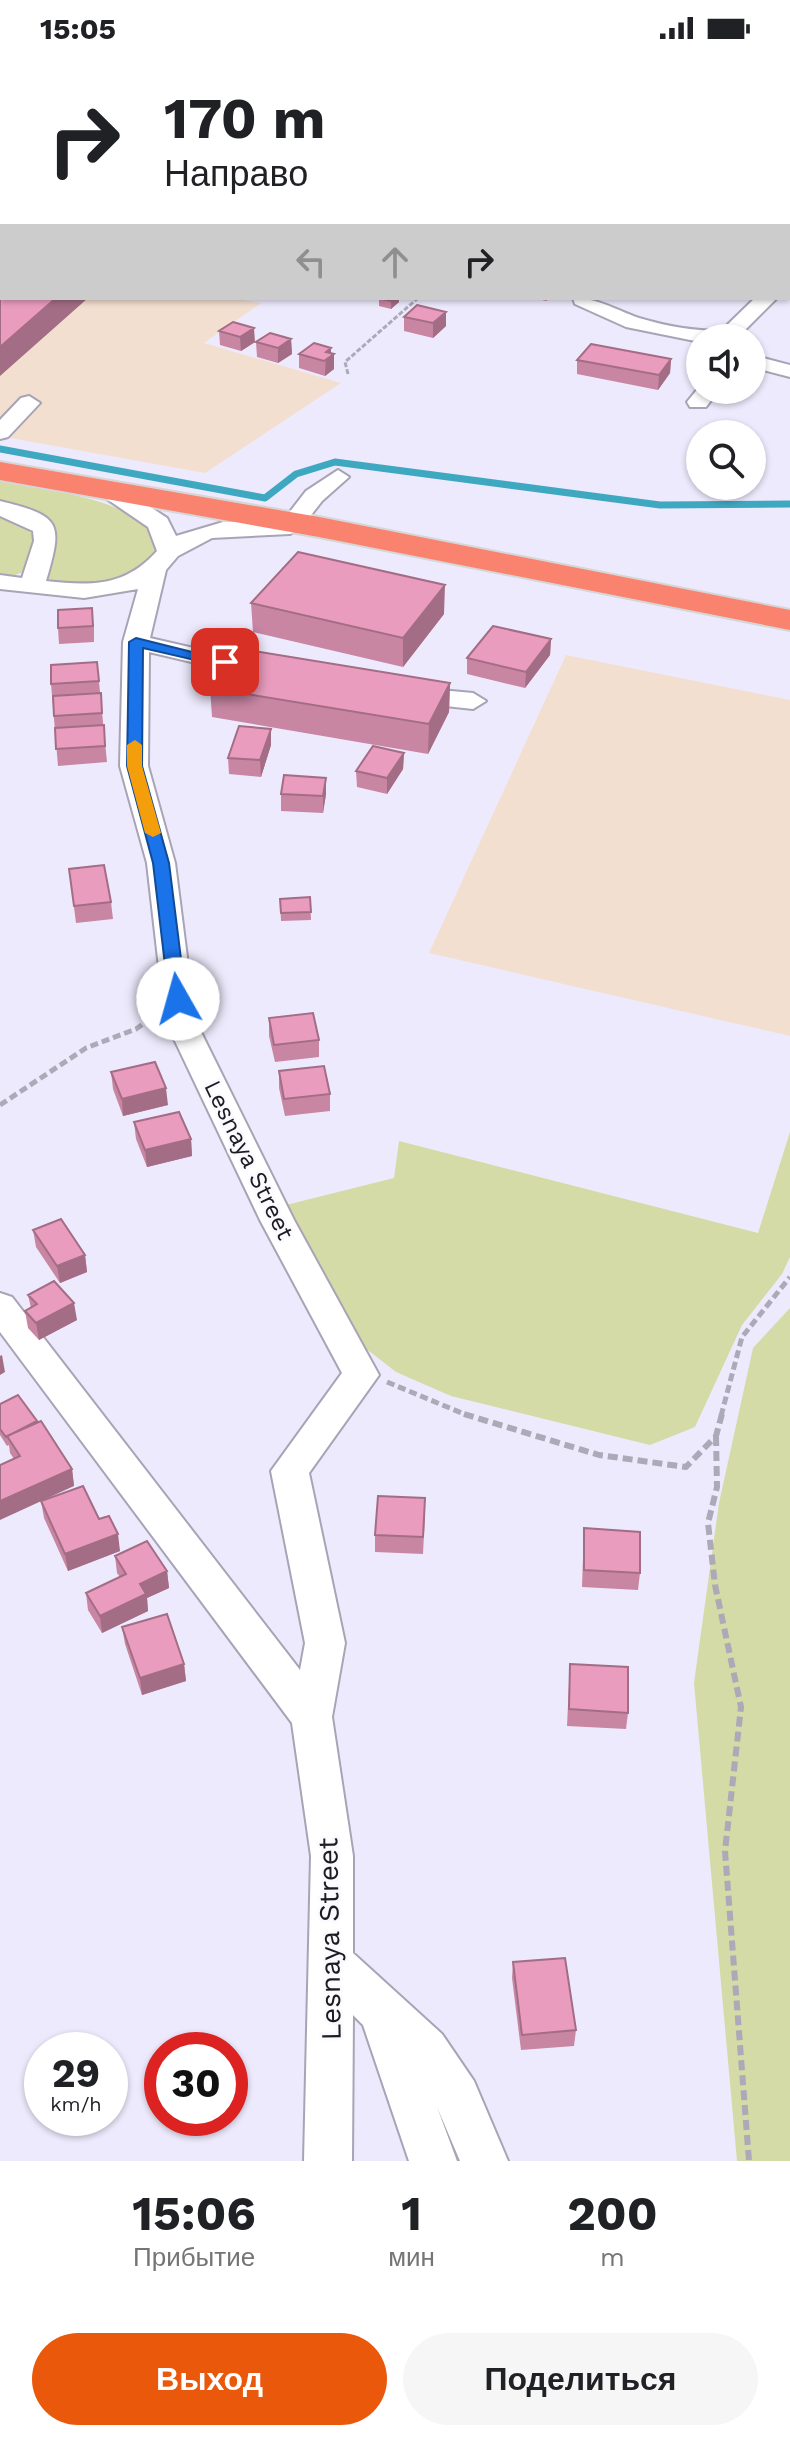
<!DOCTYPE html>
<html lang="ru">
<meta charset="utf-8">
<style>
body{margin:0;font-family:"Work Sans",sans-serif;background:#f6f6f6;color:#202124;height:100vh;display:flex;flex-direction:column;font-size:30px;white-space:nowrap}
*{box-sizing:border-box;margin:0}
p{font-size:26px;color:#757577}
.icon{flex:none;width:44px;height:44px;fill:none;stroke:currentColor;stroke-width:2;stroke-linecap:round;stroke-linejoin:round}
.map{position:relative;height:2105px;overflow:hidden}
.sheet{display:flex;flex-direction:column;background:#fff;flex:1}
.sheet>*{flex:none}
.banner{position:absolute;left:0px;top:0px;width:790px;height:244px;box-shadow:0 2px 6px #0004;background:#fff;color:#202124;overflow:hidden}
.controls{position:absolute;left:686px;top:268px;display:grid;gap:16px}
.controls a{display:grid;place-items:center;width:80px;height:80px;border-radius:50%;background:#fff;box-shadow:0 2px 6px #0004;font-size:40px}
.speed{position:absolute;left:24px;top:1976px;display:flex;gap:16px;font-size:40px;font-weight:700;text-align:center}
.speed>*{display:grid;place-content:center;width:104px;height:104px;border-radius:50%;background:#fff;box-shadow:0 2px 6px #0004;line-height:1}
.speed small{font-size:20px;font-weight:400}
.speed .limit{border:12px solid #d22;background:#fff;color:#111}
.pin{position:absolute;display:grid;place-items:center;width:68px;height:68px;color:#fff;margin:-34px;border-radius:16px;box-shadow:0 4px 12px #0006}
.me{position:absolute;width:88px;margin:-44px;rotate:353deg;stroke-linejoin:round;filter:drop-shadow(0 0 6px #0008)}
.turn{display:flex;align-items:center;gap:28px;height:168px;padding:0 32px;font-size:36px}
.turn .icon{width:104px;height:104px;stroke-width:2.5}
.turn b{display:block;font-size:56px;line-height:68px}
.lanes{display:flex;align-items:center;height:76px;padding:0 32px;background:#0003;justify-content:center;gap:40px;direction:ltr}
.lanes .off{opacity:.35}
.eta{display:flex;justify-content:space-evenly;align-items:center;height:136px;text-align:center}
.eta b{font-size:48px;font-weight:700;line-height:56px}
.cta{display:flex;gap:16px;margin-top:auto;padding:16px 32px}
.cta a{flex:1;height:92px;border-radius:48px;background:#ea580c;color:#fff;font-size:32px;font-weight:700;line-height:92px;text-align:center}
.cta a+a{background:#f6f6f6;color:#202124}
.status{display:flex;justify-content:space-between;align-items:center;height:56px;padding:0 40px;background:#fff;direction:ltr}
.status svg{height:22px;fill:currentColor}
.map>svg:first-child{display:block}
.industrial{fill:#f3dfd0}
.green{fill:#d4dba6}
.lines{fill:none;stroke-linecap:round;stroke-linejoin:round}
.stream{stroke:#3fa8c1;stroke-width:7}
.minor-casing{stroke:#a8a4b5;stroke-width:4}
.highway-casing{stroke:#d6d6d7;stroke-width:4}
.path-far2{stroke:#aca9b8;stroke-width:3;stroke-dasharray:5 2;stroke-linecap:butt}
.path-far1{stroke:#aca9b8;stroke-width:5;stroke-dasharray:8 4;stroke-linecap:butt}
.path{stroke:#aca9b8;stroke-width:6;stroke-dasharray:10 5;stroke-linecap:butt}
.minor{fill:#fff;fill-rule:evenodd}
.highway{fill:#f9836f;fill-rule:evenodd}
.wall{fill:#c886a3}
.shaded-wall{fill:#a36d85}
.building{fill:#e99cbe;stroke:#a36d85;stroke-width:2}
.route{fill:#1a73e8;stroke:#114b97;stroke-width:2}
.slow{fill:#f59e0b}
.labels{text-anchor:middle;stroke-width:6;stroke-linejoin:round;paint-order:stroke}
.street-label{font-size:24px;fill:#1c1b21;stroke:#fbfafe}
.near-street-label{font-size:28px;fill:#1c1b21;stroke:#fbfafe}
</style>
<div class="status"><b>15:05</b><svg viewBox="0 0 49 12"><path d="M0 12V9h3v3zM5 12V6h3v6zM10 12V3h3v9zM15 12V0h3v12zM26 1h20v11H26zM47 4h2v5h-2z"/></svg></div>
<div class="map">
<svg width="790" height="2105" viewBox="0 0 790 2105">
<rect width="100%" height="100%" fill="#eeeafd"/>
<!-- industrial -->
<path class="industrial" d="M0 183 2 242H231L261 247 204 287 341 327 205 417 10 382 0 385Z
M566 599 790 644V980L429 897Z"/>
<!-- green -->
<path class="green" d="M0 425C42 434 148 443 160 491 145 522 66 549 44 517L54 478 0 447Z
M0 457 39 476 29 514 12 520 0 517Z
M790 1076V1201L782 1218 742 1269 695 1371 650 1389 451 1340 396 1316 364 1291 308 1207 286 1149 394 1122 399 1085 758 1177Z
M790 1252V2105H737L694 1627 719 1447 753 1292Z"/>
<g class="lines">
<!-- stream -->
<path class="stream" d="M0 393 265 442 296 418 335 406 660 449 790 448"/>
<defs>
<path id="minor" d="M0 11H2L0 23Z
M790 217V229L788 230V218Z
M573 242C598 242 616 254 639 262 666 270 693 275 721 275L755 242H777L737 282H700V286L626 271 575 248Z
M752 299 790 309V321L752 311Z
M700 330V334H719L706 351H690L687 346Z
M29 340 40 347 8 381 0 383V364L21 342Z
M338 414 349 421 322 445 301 472 290 478 212 482 178 500 166 514 150 582 277 611 281 616 268 624 149 596 148 710 175 807 195 964 294 1164 379 1319 309 1417 345 1587 332 1661 353 1800V1897L442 1978 474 2025 508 2105H460L437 2051 457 2105H409L363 1969 353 1959 352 2105H304L311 1800 292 1667 0 1276V1237L12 1241 300 1614 305 1587 271 1415 342 1317 260 1164 165 964 147 807 120 710 123 586 138 533 84 542 0 533V519L22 522 34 485 33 475 0 460V445C62 460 63 467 46 525 91 530 125 531 157 495L148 471 104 441 100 436 104 431H120L167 462 176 480 223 466H282L306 435Z
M408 631 473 637 486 645 473 653 399 645 395 639 399 633Z"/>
<path id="highway" d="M0 406 319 461 790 554V574L319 481 0 424Z"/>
</defs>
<!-- minor casing -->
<use href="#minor" class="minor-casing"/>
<!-- highway casing -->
<use href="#highway" class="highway-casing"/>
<!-- path-far2 -->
<path class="path-far2" d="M348 318 345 306 418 242"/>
<!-- path-far1 -->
<path class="path-far1" d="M0 1049 86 992 136 973 151 962
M387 1326 469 1360
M721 1360 742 1281 790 1221"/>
<!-- path -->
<path class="path" d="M464 1358 599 1399 686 1411 716 1380 722 1358
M716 1380 717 1431 708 1467 715 1529 741 1651 725 1795 749 2105"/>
<!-- minor -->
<use href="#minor" class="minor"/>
<!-- highway -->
<use href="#highway" class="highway"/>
</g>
<!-- wall -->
<path class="wall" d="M195 0H352L347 2H200Z
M2 98V129H0V99Z
M379 242H399V246L391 253 379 250Z
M534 242H552L546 245Z
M446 256V270L433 282 404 275V261Z
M233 266 255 286 241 295 220 289 219 275Z
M291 283 292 298 278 307 257 301 256 286Z
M299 298H334V313L325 320 299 312Z
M671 303 670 317 658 334 577 318V304Z
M251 547 444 558 403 611 253 576Z
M94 568V586L59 588 58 572Z
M551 583 550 599 525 632 467 618V602Z
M97 606 107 706 58 710 51 628Z
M450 627 449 656 428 698 212 661 210 632Z
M271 689 261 721 229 718 228 702Z
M404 697 403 713 387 738 357 731 356 715Z
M281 738H326L323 757 281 755Z
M69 813 111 846 113 863 76 867Z
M310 841 311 864 281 865 280 843Z
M269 962 319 984V1001L275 1006 269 980Z
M279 1015 330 1038V1055L285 1060 279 1032Z
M111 1016 168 1049 123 1060 113 1033Z
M134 1066 191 1083 192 1100 147 1111 136 1083Z
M33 1174 85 1199 87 1216 60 1227 36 1191Z
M28 1239 77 1264 39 1284 28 1272 25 1255 31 1252Z
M0 1348 72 1413 74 1430 14 1403 10 1397 9 1389 7 1390 0 1379Z
M41 1445 99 1463 120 1495 68 1515 44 1462Z
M425 1459 423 1498 375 1496V1479Z
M584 1472 640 1517 638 1534 582 1531Z
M115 1500 167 1515 169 1532 147 1542 148 1555 102 1577 88 1554 86 1537 120 1521 117 1517Z
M122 1571 184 1608 186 1625 142 1639 125 1588Z
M570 1608 628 1657 626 1673 567 1670Z
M513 1906 576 1974 574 1990 521 1994 512 1922Z"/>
<!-- shaded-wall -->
<path class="shaded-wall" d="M226 0H241V2H226Z
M327 0H352L347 2H327Z
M56 242H88L0 320V291Z
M395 242H399V246L391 253V245Z
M446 256V270L433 282V267Z
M254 272 255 286 241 295 240 281Z
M291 283 292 298 278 307V292Z
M331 292V300L334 298V313L325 320 326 296Z
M671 303 670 317 658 334 659 319Z
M445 529 444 558 403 611V582Z
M551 583 550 599 525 632 526 616Z
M450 627 449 656 428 698 429 668Z
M271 673V689L261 721 260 704Z
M404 697 403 713 387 738V722Z
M326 722V738L323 757V740Z
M166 1032 168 1049 123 1060 122 1043Z
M191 1083 192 1100 147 1111 145 1094Z
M85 1199 87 1216 60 1227 57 1210Z
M74 1247 77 1264 39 1284 36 1267Z
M2 1299 5 1316 0 1319V1300Z
M72 1413 74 1430 0 1464V1445Z
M118 1478 120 1495 68 1515 65 1498Z
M167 1515 169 1532 147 1542 148 1555 102 1577 100 1560 140 1528Z
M184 1608 186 1625 142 1639 140 1622Z"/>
<!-- building -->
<path class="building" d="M269 0H313L308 2H274Z
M2 98V110H0V99Z
M0 190H2V242H56L0 291Z
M379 242H395L391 245Z
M417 249 446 256 433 267 404 261Z
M233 266 254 272 240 281 219 275Z
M270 277 291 283 278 292 256 286Z
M314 287 331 292 326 296 334 298 324 305 299 298Z
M591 288 671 303 659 319 577 304Z
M298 496 445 529 403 582 251 547Z
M92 552 93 570 58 572V554Z
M493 570 551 583 526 616 467 602Z
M236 592 450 627 429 668 210 632Z
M97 606 99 625 51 628V609Z
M101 637 102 657 54 660 53 640Z
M104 669 105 690 56 693 55 672Z
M239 670 271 673 260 704 228 702Z
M373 690 404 697 387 722 356 715Z
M284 719 326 722 323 740 281 738Z
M104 809 111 846 74 850 69 813Z
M310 841 311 856 281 857 280 843Z
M313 957 319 984 274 989 269 962Z
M155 1006 166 1032 122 1043 111 1016Z
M324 1010 330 1038 284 1043 279 1015Z
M179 1056 191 1083 145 1094 134 1066Z
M61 1163 85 1199 57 1210 33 1174Z
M54 1225 74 1247 36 1267 25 1255 37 1248 28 1239Z
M18 1339 37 1365 6 1381 0 1373V1348Z
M41 1365 72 1413 0 1445V1409L20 1400 7 1380Z
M83 1430 99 1463 109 1460 118 1478 65 1498 41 1445Z
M378 1440 425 1442 423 1481 375 1479Z
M584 1472 640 1476V1517L584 1514Z
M147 1485 167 1515 140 1528 146 1538 100 1560 86 1537 126 1518 115 1500Z
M167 1558 184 1608 140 1622 122 1571Z
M570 1608 628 1611V1657L569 1653Z
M565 1902 576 1974 522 1979 513 1906Z"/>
<!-- route -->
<path class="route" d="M136 582 232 606 225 611 143 592 142 710 169 807 186 943 178 948 169 943 153 807 127 710 129 586Z"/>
<!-- slow -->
<path class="slow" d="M135 684 142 689V710L161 777 153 781 145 777 127 710V689Z"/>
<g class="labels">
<!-- street labels -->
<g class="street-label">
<text transform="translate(249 1104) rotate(64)" y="8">Lesnaya Street</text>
</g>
<!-- near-street labels -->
<g class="near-street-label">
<text transform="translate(329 1883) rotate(-91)" y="10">Lesnaya Street</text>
</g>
</g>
</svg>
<div class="controls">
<a><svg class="icon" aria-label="sound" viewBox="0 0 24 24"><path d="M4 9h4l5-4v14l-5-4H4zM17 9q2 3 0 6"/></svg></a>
<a><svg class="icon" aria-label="search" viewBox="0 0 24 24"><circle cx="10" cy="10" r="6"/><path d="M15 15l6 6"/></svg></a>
</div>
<div class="speed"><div>29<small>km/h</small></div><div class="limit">30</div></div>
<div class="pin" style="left:225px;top:606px;background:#d93025"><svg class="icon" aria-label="arrive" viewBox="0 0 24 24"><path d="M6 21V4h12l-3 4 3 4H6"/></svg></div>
<svg class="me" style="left:178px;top:943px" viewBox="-20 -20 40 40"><circle r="19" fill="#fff"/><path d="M0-13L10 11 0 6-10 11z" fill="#1a73e8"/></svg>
<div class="banner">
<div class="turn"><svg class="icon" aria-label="right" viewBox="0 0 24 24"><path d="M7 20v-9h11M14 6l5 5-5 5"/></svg><div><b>170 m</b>Направо</div></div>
<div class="lanes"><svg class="icon off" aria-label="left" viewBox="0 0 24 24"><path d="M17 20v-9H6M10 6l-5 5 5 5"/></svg><svg class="icon off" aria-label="ahead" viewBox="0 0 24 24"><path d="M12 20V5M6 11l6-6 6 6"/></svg><svg class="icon" aria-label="right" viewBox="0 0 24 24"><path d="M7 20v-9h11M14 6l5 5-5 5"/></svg></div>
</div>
</div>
<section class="sheet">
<div class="eta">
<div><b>15:06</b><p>Прибытие</p></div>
<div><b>1</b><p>мин</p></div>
<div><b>200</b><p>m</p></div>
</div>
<div class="cta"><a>Выход</a><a>Поделиться</a></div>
</section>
